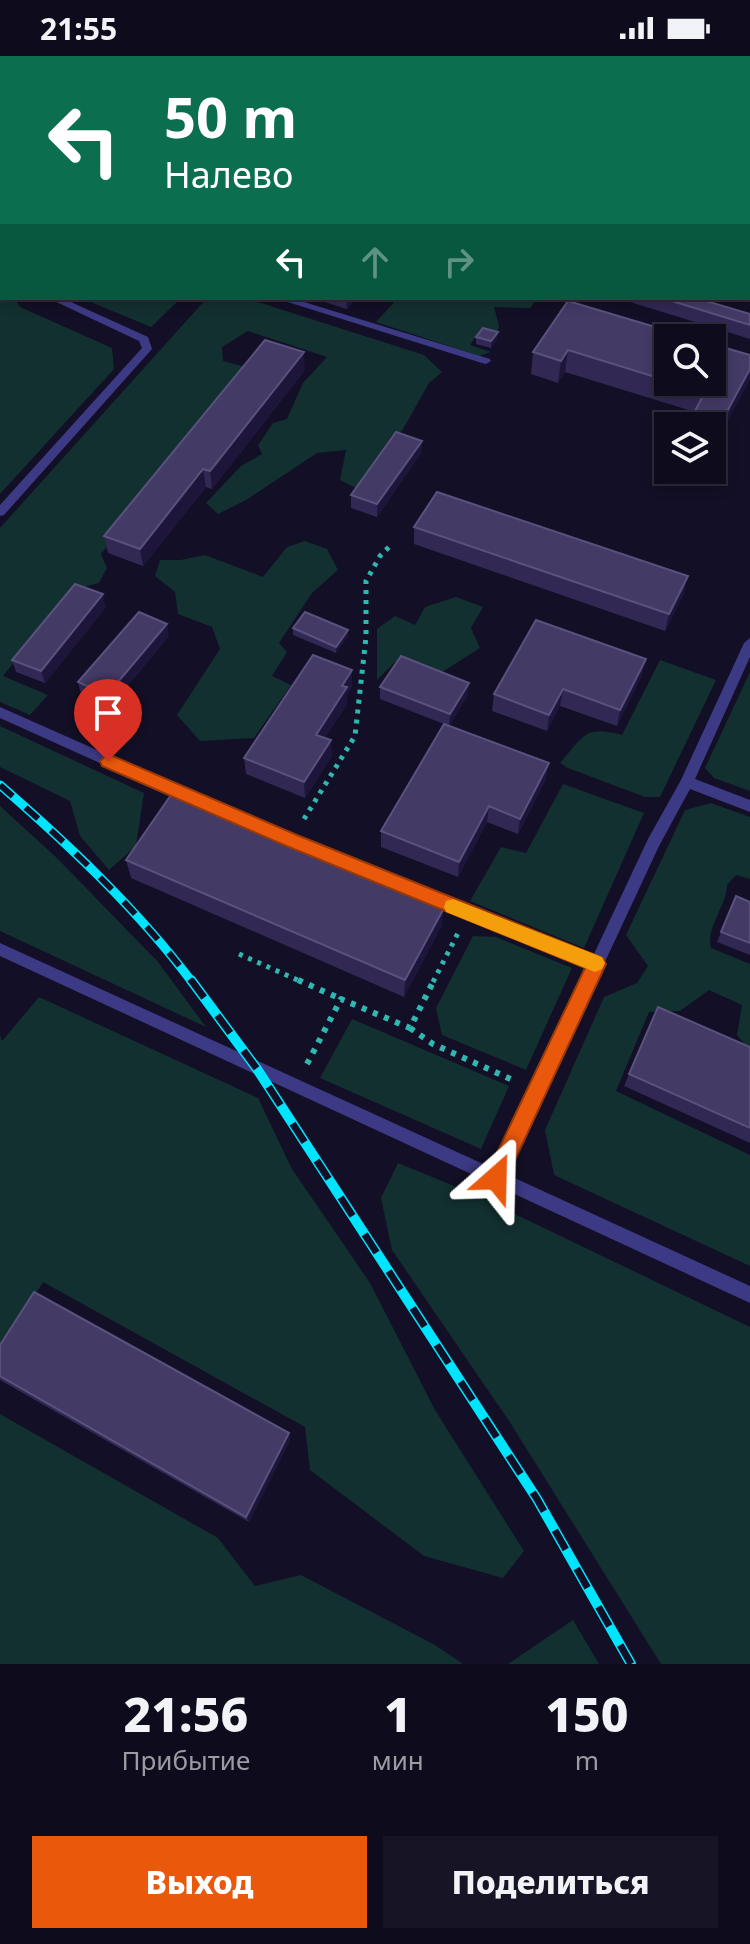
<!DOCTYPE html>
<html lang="ru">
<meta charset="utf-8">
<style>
body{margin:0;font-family:"Noto Sans",sans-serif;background:#171425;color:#f1f3f6;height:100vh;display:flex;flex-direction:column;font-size:30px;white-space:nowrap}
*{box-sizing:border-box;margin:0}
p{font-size:26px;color:#9b9ba3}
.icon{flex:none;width:44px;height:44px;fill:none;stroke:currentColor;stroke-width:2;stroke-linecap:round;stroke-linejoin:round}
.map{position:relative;height:1608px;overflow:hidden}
.panel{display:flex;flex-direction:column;background:#0e0b1c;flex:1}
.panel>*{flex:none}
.banner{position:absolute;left:0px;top:0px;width:750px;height:244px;box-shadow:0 4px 12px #0003,0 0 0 2px #2e2b3b;background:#0b6e4f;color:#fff;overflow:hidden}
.controls{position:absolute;left:654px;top:268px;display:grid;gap:16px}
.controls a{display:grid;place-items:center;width:72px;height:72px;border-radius:0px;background:#0e0b1c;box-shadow:0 4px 12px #0003,0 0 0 2px #2e2b3b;font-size:40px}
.pin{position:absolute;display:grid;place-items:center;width:68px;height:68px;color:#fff;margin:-82px -34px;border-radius:50% 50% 50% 0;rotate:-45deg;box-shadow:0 0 8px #0007}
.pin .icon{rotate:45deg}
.me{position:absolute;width:88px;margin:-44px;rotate:25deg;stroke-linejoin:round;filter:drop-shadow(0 0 6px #0008)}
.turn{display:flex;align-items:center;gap:28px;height:168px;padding:0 32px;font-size:36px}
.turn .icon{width:104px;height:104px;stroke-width:2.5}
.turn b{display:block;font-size:56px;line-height:68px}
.lanes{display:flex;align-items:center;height:76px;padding:0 32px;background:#0003;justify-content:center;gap:40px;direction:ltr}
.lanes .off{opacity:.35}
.eta{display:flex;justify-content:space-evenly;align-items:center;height:136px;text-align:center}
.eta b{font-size:48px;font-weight:800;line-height:56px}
.primary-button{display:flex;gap:16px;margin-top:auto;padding:16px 32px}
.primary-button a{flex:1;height:92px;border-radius:0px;background:#ea580c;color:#fff;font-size:32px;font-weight:800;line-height:92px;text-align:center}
.primary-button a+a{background:#171425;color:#f1f3f6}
.status{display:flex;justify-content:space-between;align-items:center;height:56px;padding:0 40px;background:#0e0b1c;direction:ltr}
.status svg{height:22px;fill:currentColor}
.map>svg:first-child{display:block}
.green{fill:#12302f}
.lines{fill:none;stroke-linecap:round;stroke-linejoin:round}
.path-far1{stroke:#2fb8b0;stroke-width:5;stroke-dasharray:4 6;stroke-linecap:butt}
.path{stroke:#2fb8b0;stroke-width:6;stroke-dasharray:5 7;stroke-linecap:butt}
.lane{fill:#3d3a85;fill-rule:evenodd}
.rail-far1-casing{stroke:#00e5ff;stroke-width:9}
.rail-casing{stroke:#00e5ff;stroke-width:10}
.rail-far1{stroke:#130f26;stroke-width:6;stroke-dasharray:17;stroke-linecap:butt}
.rail{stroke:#130f26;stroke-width:7;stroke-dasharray:22;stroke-linecap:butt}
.wall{fill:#312854}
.shaded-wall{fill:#1d163a}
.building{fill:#433a66;stroke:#5a527e;stroke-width:2}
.route{fill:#ea580c;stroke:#983908;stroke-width:2}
.slow{fill:#f59e0b}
</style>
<div class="status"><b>21:55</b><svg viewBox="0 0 49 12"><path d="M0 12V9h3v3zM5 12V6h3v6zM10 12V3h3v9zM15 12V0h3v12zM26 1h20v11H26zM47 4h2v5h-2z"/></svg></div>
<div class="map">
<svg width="750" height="1608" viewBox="0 0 750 1608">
<rect width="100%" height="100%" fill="#130f26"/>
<!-- green -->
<path class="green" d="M0 0H328L329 2H2V189Z
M0 226 2 242H15L20 251 112 292 114 313 0 438Z
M81 242H181L151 271Z
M207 242H245L424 299 442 316 429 327 402 375 392 379 356 432 340 424 346 394 317 397 246 444 218 458 206 447 241 410 262 398 258 389 273 367 287 363 303 327 327 301 248 275 222 291 223 305 246 311 101 498 107 512 99 527 72 534 3 620 48 639 30 659 0 646V472Z
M398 242H537L530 252 494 251 499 270 497 280 480 275 470 289 491 296 479 300 376 266Z
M305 485 327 493 338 514 312 537 279 587 287 596 272 620 291 629 254 682 200 685 177 659 220 593 212 571 178 558 175 536 155 520 160 504H181L205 499 263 521 287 491Z
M456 541 483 551 471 572 480 592 439 618 396 605 377 624V573L395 560 415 569 425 551Z
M660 604 716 624 660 741H645L568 712 560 707C584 680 584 669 622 679Z
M750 616V735L714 722 705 712Z
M0 670 144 737 136 790 109 814 80 780 70 745 0 711Z
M563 728 644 757 584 892 470 845 501 791 526 797Z
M711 747 750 761V823L736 819 727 829C726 852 706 870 711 892L750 908V994L737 979 742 949 709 934 680 955 649 956 616 1035 750 1099V1210L554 1119 545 1074 604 941 637 927 648 910 626 879 685 754Z
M0 750 57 802 158 906 206 971 0 875Z
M473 880 496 881 572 912 526 1014 442 979 436 952Z
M39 941 258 1042 292 1113 370 1227 435 1354 524 1495 503 1522 424 1500 310 1414 305 1371 43 1226 0 1294V979L2 985Z
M352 963 509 1030 481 1093 320 1022Z
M398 1107 469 1136 750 1271V1608H661L511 1368 392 1194 381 1142Z
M0 1358 218 1482 255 1530 301 1519 435 1589 463 1608H0Z
M573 1564 599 1608H508Z"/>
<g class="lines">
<!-- path-far1 -->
<path class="path-far1" d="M304 763 355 680 366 581V525L380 500 393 487
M239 898 302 926
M433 926 458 877"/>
<!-- path -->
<path class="path" d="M298 924 341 943
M410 972 433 988 515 1025
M307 1008 341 943 410 972 434 924"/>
<!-- lane -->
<path class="lane" d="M414 0H428L430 2H416Z
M748 81 750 82V88L748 87Z
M0 205H2V213H0Z
M48 242H62L148 281 152 293 4 459 0 460V449L142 292 139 285Z
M275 242H291L490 303 491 305 486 308 482 307Z
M750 582V601L695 723 750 744V756L690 733 659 790 506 1118 750 1230V1247L0 900V887L492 1112 587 911 193 749 0 662V651L203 741 593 900 648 783 681 724 744 587Z"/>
<defs>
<path id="rail-far1" d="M0 729C69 789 137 853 192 926"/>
<path id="rail" d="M191 924 257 1013 537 1443 631 1608"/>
</defs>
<!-- rail-far1 casing -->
<use href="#rail-far1" class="rail-far1-casing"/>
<!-- rail casing -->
<use href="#rail" class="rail-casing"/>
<!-- rail-far1 -->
<use href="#rail-far1" class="rail-far1"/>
<!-- rail -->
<use href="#rail" class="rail"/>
</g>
<!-- wall -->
<path class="wall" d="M312 242H356L347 253Z
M617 242H696L750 258V283Z
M476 281 497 283 491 292 476 288Z
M668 282V326H712L750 299V323L717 385 712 383V370H692L695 356 565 316 558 327 531 318 533 296Z
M305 314 212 433 206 431 143 510 108 497 104 480Z
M422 385 421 397 377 461 351 452V439Z
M414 471 684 537 665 575 414 488Z
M106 551 45 627 16 616 12 604Z
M293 572 348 574V580L336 597 293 579Z
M169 580 110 651 81 638 78 626Z
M352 614V630L347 638V648L325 682 332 700 305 742 246 718 244 702Z
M642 619 617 670 560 650 547 675 492 655 494 638Z
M380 631 468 639 449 670 546 723 518 778 487 766 458 821 381 791V775L444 668 380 643Z
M202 751 232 755 234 764 414 839 442 869 404 941 131 822 126 804Z
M736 840 750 846V899L717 886Z
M750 991V1087L624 1030 629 1018Z
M0 1289 289 1377 290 1384 249 1466 0 1324Z"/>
<!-- shaded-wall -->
<path class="shaded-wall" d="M346 242H356L347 253Z
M498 276 497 283 491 292V285Z
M568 294 565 316 558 327 561 305Z
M304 296 305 314 212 433 210 415Z
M750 313V323L717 385 723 363Z
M422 385 421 397 377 461V448Z
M203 413 206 431 143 510 140 493Z
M688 520 684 537 665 575 669 558Z
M103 538 106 551 45 627 41 615Z
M167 568 169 580 110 651 107 639Z
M348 574V580L336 597V591Z
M646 603 642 619 617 670 620 654Z
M352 614V630L347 638V648L317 695 316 679 342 630Z
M469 627 468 639 449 670 450 658Z
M563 633 560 650 547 675 549 659Z
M331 684 332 700 305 742 304 726Z
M549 707 546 723 518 778 520 763Z
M489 750 487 766 458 821 459 806Z
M444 852 442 869 404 941 405 924Z
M289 1377 290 1384 249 1466 246 1461Z"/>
<!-- building -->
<path class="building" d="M662 242H696L750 258V269Z
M568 245 692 282H668V325L568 294 561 305 533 296Z
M483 272 498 276 491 285 476 281Z
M265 284 304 296 210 415 203 413 140 493 104 480Z
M712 288 750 299V313L723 363 695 355 705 336 672 326H712Z
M396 376 422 385 377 448 351 439Z
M437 436 688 520 669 558 414 471Z
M75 528 103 538 41 615 12 604Z
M139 556 167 568 107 639 78 626Z
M305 556 348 574 336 591 293 572Z
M536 564 646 603 620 654 563 633 549 659 494 638Z
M313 599 352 614 342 630 347 631 316 679 331 684 304 726 244 702Z
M401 600 469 627 450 658 380 631Z
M444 668 549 707 520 763 489 750 459 806 381 775Z
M171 739 202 751 206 744 232 755 227 762 384 827 388 819 415 830 410 838 444 852 405 924 126 804Z
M736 840 750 846V887L721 876Z
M658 951 750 991V1072L629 1018Z
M34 1236 289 1377 246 1461 0 1320V1289Z"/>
<!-- route -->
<path class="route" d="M108 698 297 779 603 902 606 908 503 1130 496 1132 488 1130 485 1122 585 912 284 789 102 710 100 705Z"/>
<!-- slow -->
<path class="slow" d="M453 843 602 901 605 907 602 913 595 916 446 856 444 851 446 845Z"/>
</svg>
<div class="controls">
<a><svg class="icon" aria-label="search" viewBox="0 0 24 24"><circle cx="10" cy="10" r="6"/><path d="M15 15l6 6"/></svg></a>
<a><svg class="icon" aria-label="layers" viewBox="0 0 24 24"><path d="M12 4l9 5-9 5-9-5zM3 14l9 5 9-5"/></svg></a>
</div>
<div class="pin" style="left:108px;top:705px;background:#d93025"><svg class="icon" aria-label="arrive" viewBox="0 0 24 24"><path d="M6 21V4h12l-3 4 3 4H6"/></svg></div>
<svg class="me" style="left:496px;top:1122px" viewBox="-20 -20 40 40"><path d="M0-17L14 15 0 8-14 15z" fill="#ea580c" stroke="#fff" stroke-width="4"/></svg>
<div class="banner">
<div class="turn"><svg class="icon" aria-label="left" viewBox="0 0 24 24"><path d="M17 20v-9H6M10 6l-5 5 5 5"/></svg><div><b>50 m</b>Налево</div></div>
<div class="lanes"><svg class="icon" aria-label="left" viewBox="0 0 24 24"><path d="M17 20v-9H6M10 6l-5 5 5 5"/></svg><svg class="icon off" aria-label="ahead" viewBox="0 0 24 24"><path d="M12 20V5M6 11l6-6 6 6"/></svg><svg class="icon off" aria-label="right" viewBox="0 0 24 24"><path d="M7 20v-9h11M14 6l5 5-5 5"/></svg></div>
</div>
</div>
<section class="panel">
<div class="eta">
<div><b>21:56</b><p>Прибытие</p></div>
<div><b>1</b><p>мин</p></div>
<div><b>150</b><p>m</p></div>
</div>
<div class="primary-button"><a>Выход</a><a>Поделиться</a></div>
</section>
